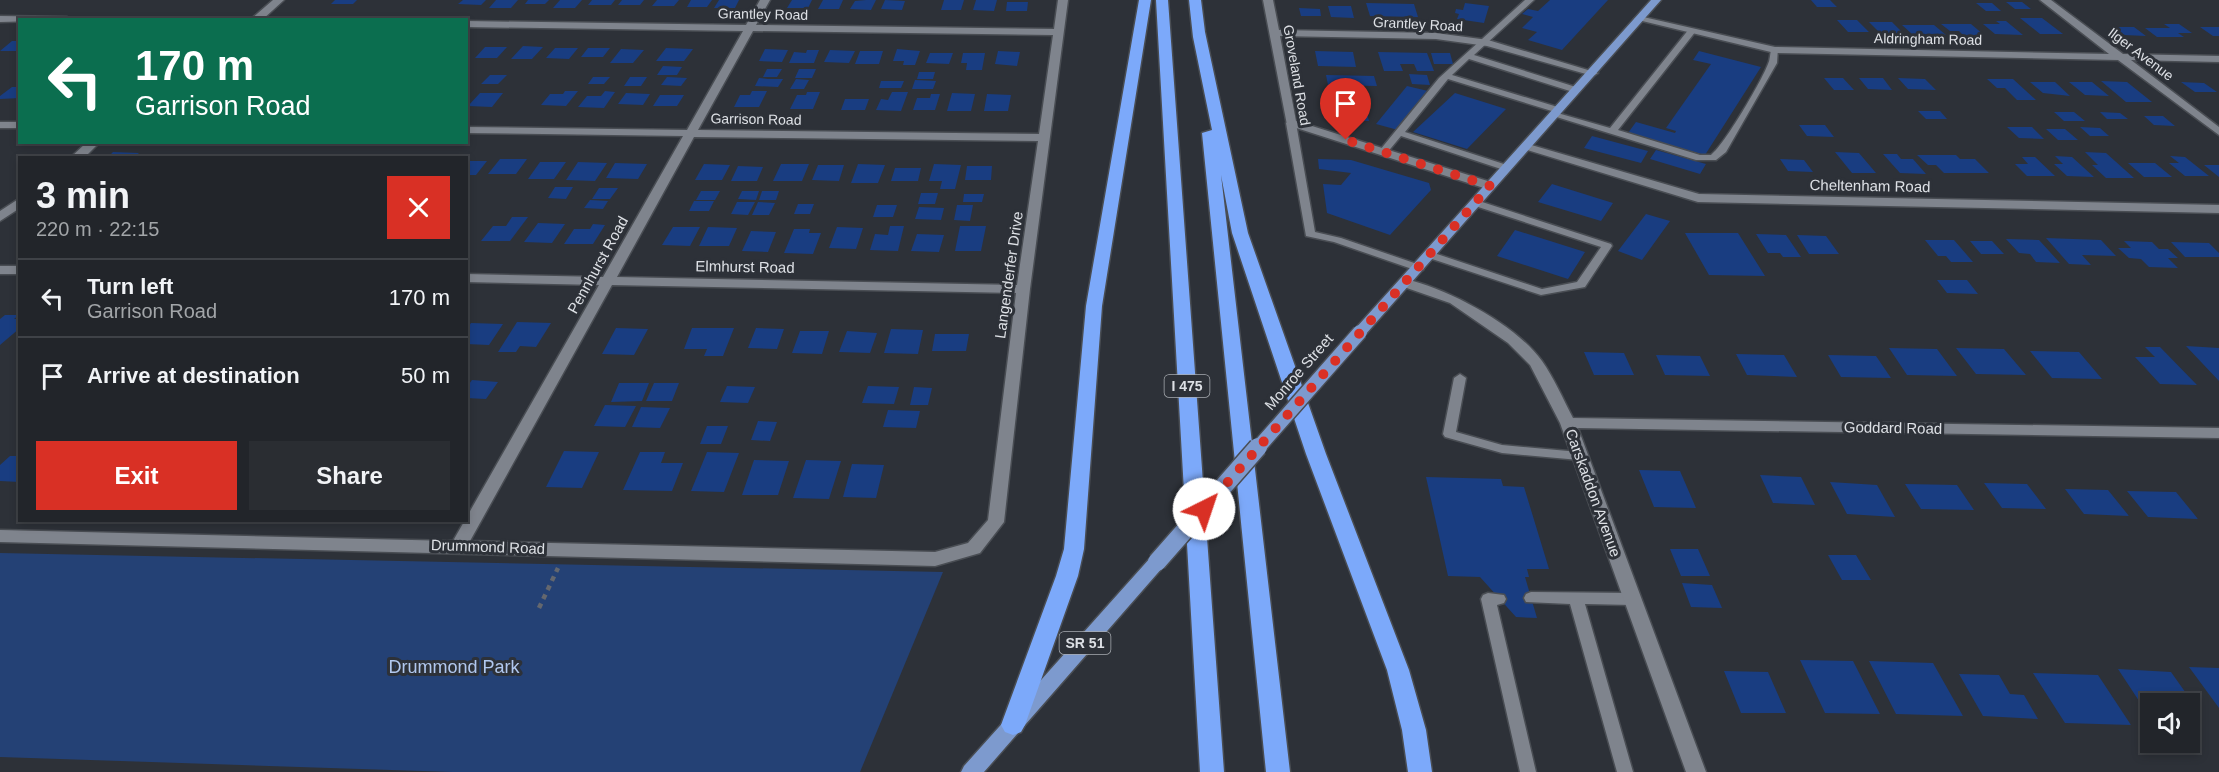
<!DOCTYPE html>
<meta charset="utf-8">
<style>
body{margin:0;font-family:Arial,sans-serif;background:#2a2d32;color:#f1f3f6;height:100vh;display:flex;flex-direction:column;font-size:22px;white-space:nowrap}
*{box-sizing:border-box;margin:0}
p{font-size:20px;color:#a2a5a8}
.icon{flex:none;width:33px;height:33px;fill:none;stroke:currentColor;stroke-width:2;stroke-linecap:round;stroke-linejoin:round}
.map{position:relative;flex:1;overflow:hidden}
.panel{position:absolute;left:18px;top:156px;width:450px;height:366px;display:flex;flex-direction:column;background:#22252a;border-radius:0px;box-shadow:0 3px 9px #0003,0 0 0 2px #3f4247}
.panel>*{flex:none}
.top-card{position:absolute;left:18px;top:18px;width:450px;height:126px;border-radius:0px;box-shadow:0 3px 9px #0003,0 0 0 2px #3f4247;background:#0b6e4f;color:#fff;overflow:hidden}
.controls{position:absolute;left:2140px;top:693px;display:grid;gap:12px}
.controls a{display:grid;place-items:center;width:60px;height:60px;border-radius:0px;background:#22252a;box-shadow:0 3px 9px #0003,0 0 0 2px #3f4247;font-size:30px}
.pin{position:absolute;display:grid;place-items:center;width:51px;height:51px;color:#fff;margin:-62px -26px;border-radius:50% 50% 50% 0;rotate:-45deg;box-shadow:0 0 6px #0007}
.pin .icon{rotate:45deg}
.me{position:absolute;width:66px;margin:-33px;rotate:41deg;stroke-linejoin:round;filter:drop-shadow(0 0 4px #0008)}
.turn{display:flex;align-items:center;gap:21px;height:126px;padding:0 18px;font-size:27px}
.turn .icon{width:78px;height:78px;stroke-width:2.5}
.turn b{display:block;font-size:42px;line-height:51px}
.round{display:grid;place-items:center;flex:none;width:63px;height:63px;border-radius:0px;background:#2a2d32}
.headline{display:flex;align-items:center;justify-content:space-between;height:102px;padding:0 18px}
h1{font-size:36px;font-weight:700;line-height:45px}
.button{display:flex;gap:12px;margin-top:auto;padding:12px 18px}
.button a{flex:1;height:69px;border-radius:0px;background:#d93025;color:#fff;font-size:24px;font-weight:700;line-height:69px;text-align:center}
.button a+a{background:#2a2d32;color:#f1f3f6}
ul{padding:0;list-style:none}
li{display:flex;align-items:center;gap:18px;height:78px;padding:0 18px;border-top:2px solid #3f4247}
li div{flex:1}
li b{display:block;font-size:22px}
li em{font-style:normal}
.map>svg:first-child{display:block}
.green{fill:#244175}
.building{fill:#193d81}
.lines{fill:none;stroke-linecap:round;stroke-linejoin:round}
.lane-casing{stroke:#494d53;stroke-width:3}
.street-casing{stroke:#494d53;stroke-width:3}
.primary-casing{stroke:#494d53;stroke-width:3}
.highway-casing{stroke:#494d53;stroke-width:3}
.path{stroke:#64676e;stroke-width:4.5;stroke-dasharray:5 5;stroke-linecap:butt}
.lane{fill:#7f848d;fill-rule:evenodd}
.street{fill:#7f848d;fill-rule:evenodd}
.primary{fill:#7d9ace;fill-rule:evenodd}
.highway{fill:#7ca9fa;fill-rule:evenodd}
.primary-bridge-far1-casing{stroke:#494d53;stroke-width:17;stroke-linecap:butt}
.primary-bridge-casing{stroke:#494d53;stroke-width:21;stroke-linecap:butt}
.primary-bridge-far1{stroke:#7d9ace;stroke-width:14}
.primary-bridge{stroke:#7d9ace;stroke-width:18}
.route{stroke:#d93025;stroke-width:10;stroke-dasharray:0 18}
.labels{text-anchor:middle;stroke-width:6;stroke-linejoin:round;paint-order:stroke}
.far-street-label{font-size:14px;fill:#dde0e5;stroke:#2d3138}
.shield{fill:#2d3138;stroke:#a8acb1;stroke-width:1.5}
.shield-label{font-size:14px;font-weight:bold;fill:#dde0e5}
.street-label{font-size:15px;fill:#dde0e5;stroke:#2d3138}
.near-park-label{font-size:18px;fill:#b1c8ef;stroke:#2d3138}
</style>
<div class="map">
<svg width="2219" height="772" viewBox="0 0 2219 772">
<rect width="100%" height="100%" fill="#2d3138"/>
<!-- green -->
<path class="green" d="M0 553 943 572 860 772H452L0 757Z"/>
<!-- building -->
<path class="building" d="M335 0H357L353 4H331Z
M463 0H486L481 5 458 4Z
M496 0H518L511 8H489Z
M528 0H549L545 4H525Z
M560 0H582L575 8H553Z
M592 0H615L611 5H588Z
M622 0H644L640 5H618Z
M657 0H679L674 6H652Z
M691 0H712L707 7H687Z
M719 0H739L735 8H714Z
M792 0H812L808 8H787Z
M823 0H843L839 9H818Z
M866 0H876L871 10 850 9 855 1Z
M885 0 905 1 902 10 881 9Z
M944 0H964L961 10H941Z
M976 0H997L994 11 973 10Z
M1550 0H1608L1562 50 1528 40 1537 32 1522 28 1533 17 1522 14 1528 9 1538 11Z
M1811 0H1830L1837 7H1817Z
M1007 2H1028L1027 11H1006Z
M2006 2H2022L2031 9H2015Z
M1366 3 1414 4 1418 17 1370 16Z
M1465 3 1489 6 1484 23 1457 19 1459 14 1455 13 1456 9 1463 10Z
M1976 3H1992L2001 11H1986Z
M1328 6H1351L1354 18 1331 17Z
M1299 8 1320 9 1321 16H1301Z
M2020 18H2042L2063 34H2040Z
M1837 20H1857L1869 32H1848Z
M1996 21H2006L2023 35 1995 34 1983 24H2000Z
M1869 22H1892L1903 33H1880Z
M1941 24H1971L1984 35H1963L1959 31H1950Z
M2164 24H2179L2192 33H2178L2184 37H2157L2145 28H2170Z
M1902 25H1934L1946 35 1912 34Z
M2112 27H2134L2146 36 2124 35Z
M2200 27H2219V36H2213Z
M12 41H20V51H0Z
M523 46 543 47 532 59H511Z
M485 47H507L497 58H475Z
M555 48H578L569 59 546 58Z
M588 48H610L603 57H581Z
M666 48 693 49 684 61H656Z
M621 49 644 50 633 63H610Z
M765 49 788 50 782 62 759 61Z
M897 49 920 51 915 65H903L904 61H893Z
M807 50H819L814 63H789L794 52 806 53Z
M830 50 855 51 849 63 824 62Z
M860 51H883L879 64H855Z
M998 51 1020 52 1017 66 995 64Z
M1315 51 1353 52 1356 67 1318 66Z
M1699 51 1761 67 1705 155 1628 133 1636 122 1675 133 1676 131 1666 128 1711 64 1693 60Z
M1378 52 1427 53 1434 71H1417L1414 64H1400L1403 71H1384Z
M930 53H953L949 64 926 63Z
M963 53H985L982 70H966L967 63H961Z
M1431 53H1450L1453 64H1434Z
M663 66 682 67 677 75H657Z
M767 69H782L777 77H763Z
M799 69H816L812 78H795Z
M919 72H935L933 79H917Z
M1409 74 1427 75 1430 85 1412 84Z
M490 75H507L498 84H481Z
M1326 75 1374 76 1377 86 1328 85Z
M593 77H610L604 84H588Z
M630 77H647L641 86H624Z
M667 77 687 78 681 86 661 85Z
M759 78 768 79H783L778 87 755 86Z
M1824 78H1843L1854 90H1834Z
M1859 78H1883L1892 90 1868 89Z
M1898 78 1925 79 1936 90 1908 89Z
M796 79 809 80 804 89H790Z
M1987 79H2013L2036 100H2017L2005 88H1997Z
M915 80 936 81 933 89H912Z
M881 81H904L901 88H879Z
M2101 81 2127 82 2152 102H2126Z
M2030 82H2055L2070 96 2043 93Z
M2069 82H2092L2109 96 2085 95Z
M2181 82 2204 83 2217 92H2195Z
M1407 86 1428 91 1398 130 1376 124Z
M12 87H20V98L0 99V96Z
M565 91H578L566 106 541 105 550 94H563Z
M605 91 615 92 604 108 578 107 587 96H601Z
M752 91H767L759 107H734L740 95H750Z
M807 92H820L813 109H790L797 95H806Z
M892 92H908L901 111 876 110 881 99 888 100Z
M480 93H503L492 107 468 106Z
M626 93 650 94 643 105 618 104Z
M952 93 975 94 971 111H947Z
M1326 93 1362 94 1369 121 1332 120Z
M1455 93 1506 109 1467 149 1413 132Z
M931 94H940L935 110H913L917 98H930Z
M987 94 1011 95 1008 111H984Z
M660 95H684L677 106H653Z
M845 99H869L865 110H841Z
M1918 111H1940L1947 119H1926Z
M2054 112H2074L2085 121H2064Z
M2100 112 2120 113 2128 119H2107Z
M2144 116H2163L2175 126 2154 125Z
M1799 125H1825L1834 137 1807 136Z
M2007 127H2032L2044 139 2019 138Z
M2080 127 2100 128 2109 136H2090Z
M2046 129H2065L2078 140H2058Z
M1592 136 1648 151 1641 163 1584 148Z
M1656 150 1706 164 1700 174 1650 159Z
M113 152 139 153 133 158H107Z
M1835 152 1859 153 1876 173H1852Z
M2085 152 2106 153 2134 178H2106L2092 165H2098Z
M1883 154H1897L1901 159H1913L1926 174 1900 173Z
M1917 155H1956L1960 159H1975L1989 173H1944L1936 165H1928Z
M2055 156 2072 157 2094 177 2067 176 2054 164H2063Z
M2170 156 2185 157 2209 176H2185L2169 163H2179Z
M2022 157H2035L2055 176H2027L2015 164H2028Z
M500 159H527L516 174H488Z
M1318 159 1351 160 1429 183 1431 190 1390 235 1327 213 1323 184 1341 185 1351 173 1319 169Z
M1780 159 1804 160 1813 172 1788 171Z
M466 161H487L476 175H466Z
M540 162H566L554 179H528Z
M578 162 607 163 595 181 566 180Z
M615 163 647 164 638 179 606 178Z
M2128 163H2155L2172 177H2144Z
M704 164 730 165 722 180H695Z
M781 164H809L802 181H773Z
M858 164 885 165 878 183H851Z
M934 164 961 165 955 189H940L942 181H929Z
M818 165H844L839 181 812 180Z
M2204 165H2219V177Z
M738 166 763 167 757 181H731Z
M967 166H992L991 180H965Z
M895 168H921L918 181H891Z
M1552 184 1613 203 1601 221 1538 202Z
M555 187H573L566 199 548 198Z
M599 188H618L610 199H592Z
M701 191H720L715 200H696Z
M742 191H759L756 200 738 199Z
M762 191H779L776 200H759Z
M921 193H938L935 204H918Z
M964 194H984L982 202H963Z
M590 200 608 201 603 209 584 208Z
M694 201H714L709 211H689Z
M737 202H755L748 215 731 214Z
M758 202 775 203 769 215H752Z
M798 204H814L810 214H794Z
M877 205H897L893 217H873Z
M957 205H973L970 221 954 220Z
M919 207 944 208 941 220 915 219Z
M1646 214 1670 221 1642 260 1618 251Z
M512 217H528L510 241H481L493 226H506Z
M538 223 565 224 552 243 524 242Z
M593 224 605 225 593 244H564L574 229H590Z
M890 226H904L898 251 870 250 875 234 888 235Z
M960 226H986L981 251H955Z
M673 227H700L690 246 662 245Z
M708 227 737 228 729 246H699Z
M837 227 863 228 856 249 829 248Z
M794 229H810L809 233H821L813 254 784 253Z
M1515 230 1585 252 1568 279 1497 256Z
M751 231 776 232 768 252 742 251Z
M1685 233H1738L1765 276 1709 275Z
M917 234 944 235 939 252 911 251Z
M1756 234 1786 235 1801 257H1783L1780 253H1768Z
M1797 235 1826 236 1839 254H1809Z
M2046 238 2101 240 2116 256 2082 255 2091 265 2069 264Z
M2006 239 2039 240 2060 263 2036 262 2030 254 2019 253Z
M1925 240H1954L1973 262H1951L1946 256H1938Z
M1970 241H1992L2004 254H1981Z
M2124 241 2152 242 2159 249H2168L2178 258H2168L2178 268 2149 267 2141 259 2129 258 2118 248H2131Z
M2171 242 2209 243 2219 253V257H2185Z
M1937 280H1967L1978 294 1947 293Z
M5 315H19L14 319H20V328L0 345V319Z
M517 322 551 323 536 347 520 346 516 352H498Z
M471 323 503 324 489 345 466 344V330Z
M616 328 648 329 634 355 602 354Z
M692 328H734L723 356H704L707 349H684Z
M756 328 784 329 777 349 748 348Z
M891 329 923 330 918 354 884 353Z
M800 331H829L822 354 792 353Z
M847 331 877 333 870 353 839 352Z
M935 334H969L966 351H932Z
M2186 346 2219 348V381Z
M2145 347H2160L2197 385 2160 384 2135 357H2155Z
M1889 348 1937 349 1957 376 1907 375Z
M1956 348 2004 349 2026 375 1976 374Z
M2030 351 2079 352 2102 379 2052 378Z
M1584 352 1624 353 1634 375H1594Z
M1736 354 1784 355 1797 377 1747 375Z
M1656 355 1700 356 1710 376 1665 375Z
M1828 355 1876 356 1891 378 1841 377Z
M472 380 498 382 486 399 466 398V388Z
M619 383H649L642 401 611 402Z
M654 383H679L672 401H646Z
M727 386 755 387 748 403 720 402Z
M868 386 899 387 894 404 862 403Z
M914 387 932 388 928 405H910Z
M605 405 636 406 625 427 594 426Z
M641 407 670 408 660 428 632 427Z
M888 410 920 411 916 428 883 427Z
M758 421 777 422 770 441 751 440Z
M707 426H728L721 444H700Z
M564 451 599 452 582 488 546 487Z
M640 452H665L661 463H683L672 491 623 490Z
M707 452 739 453 724 492 691 491Z
M10 456H20V482L0 481V465Z
M754 460 789 461 778 495H742Z
M806 460 841 461 829 499 793 498Z
M852 464 884 465 876 498 843 497Z
M1639 470 1680 471 1696 508 1654 507Z
M1760 475 1801 477 1815 505 1773 503Z
M1426 477 1501 479 1503 486 1524 487 1549 569H1527L1529 577H1525L1537 618 1516 617 1480 577 1448 576Z
M1830 482 1877 485 1895 517 1847 514Z
M1984 483 2027 484 2046 509 2002 508Z
M1905 484 1957 485 1974 510 1921 509Z
M2065 489 2108 490 2129 516 2084 514Z
M2127 491 2176 492 2198 519 2148 517Z
M1670 549H1698L1710 576H1681Z
M1828 555H1856L1871 580H1842Z
M1682 583 1712 585 1722 608 1691 607Z
M1800 660 1853 661 1880 714 1825 713Z
M1869 661 1933 663 1963 716 1896 714Z
M2189 667 2219 668V708Z
M2118 669 2171 672 2200 713 2190 712V704H2151V710H2145Z
M1724 671 1768 672 1786 713H1741Z
M2033 673 2098 675 2131 725 2065 723Z
M1959 674 1999 675 2010 694 2024 695 2038 719 1983 716Z"/>
<g class="lines">
<defs>
<path id="lane" d="M1525 0H1534L1474 55 1579 88V92H1573L1469 59 1452 75 1561 108V112H1555L1448 79 1405 132 1510 166V170H1504L1401 136 1386 154H1380V150L1439 78Z
M1689 29 1696 31 1618 130 1700 155H1711C1725 144 1761 82 1768 64 1770 60 1770 54 1771 50L1778 48 1777 63 1726 152 1716 160H1696L1550 115 1554 112 1610 128Z
M1291 120 1296 123 1315 232 1341 238 1423 266 1424 268 1423 270H1415L1334 242 1306 236 1286 123Z
M1476 200 1611 244 1612 246 1585 287 1541 295 1426 257 1425 255 1426 253H1434L1542 289 1577 282 1601 247 1472 205V201Z
M1460 374 1466 378 1456 432 1502 445 1579 452 1584 453 1585 456 1584 459 1579 460 1502 453 1445 437 1443 434 1454 378Z
M1531 592 1632 593 1637 595 1639 599 1637 603 1632 605 1585 604 1633 772H1617L1570 604 1526 602 1524 598 1526 594Z
M1488 593 1504 595 1506 599 1504 603 1497 605 1536 772H1520L1481 599 1483 595Z"/>
<path id="street" d="M273 0H284L262 20H250Z
M760 0H770L756 25 1054 29 1058 0H1068L1030 289 1004 522 980 553 935 566 0 542V530L453 541 599 285 466 282V274L603 277 683 136 466 133V127L687 130 743 31 466 27V21L746 25ZM753 31 1053 35 1039 134 698 130ZM694 137 1038 141 1017 285 617 277ZM612 285 1016 293 988 520 968 543 935 552 470 541Z
M1263 0H1273L1279 30 1436 33 1488 40 1598 73 1593 76 1487 46 1436 39 1280 36 1296 121 1494 183 1496 186 1490 190 1287 125Z
M2040 0H2051L2123 54 2219 56V62L2131 60 2219 127V135L2118 60 1775 53 1634 19 1639 16 1775 47 2109 54Z
M0 16 67 17 72 20 0 22Z
M0 122H20V128H0Z
M87 142H100L84 158H70Z
M1528 144 1699 194 2219 205V213L1698 202 1524 149V145Z
M20 198V208L0 221V211Z
M0 266H20V274H0Z
M1406 279C1450 290 1515 324 1542 361 1554 378 1563 399 1573 418L2219 428V438L1578 428 1706 772H1686L1560 423 1530 365 1508 343 1450 303 1401 286 1399 283 1401 280Z"/>
<path id="primary" d="M1651 0H1661L1365 335H1355L1353 332 1355 329Z
M1157 555 1163 557 1166 562 1163 567 984 772H961L964 766 1151 557Z"/>
<path id="highway" d="M1139 0H1151L1102 306 1084 549 1078 576 1025 725 1021 732 1013 735 1005 732 1001 725 1056 576 1064 549 1086 306Z
M1156 0H1168L1224 772H1200Z
M1189 0H1201L1205 32 1248 233 1326 454 1409 670 1426 730 1432 772H1408L1402 730 1387 670 1306 454 1232 233 1221 175 1290 772H1266L1202 133 1212 130 1193 37Z"/>
</defs>
<!-- lane casing -->
<use href="#lane" class="lane-casing"/>
<!-- street casing -->
<use href="#street" class="street-casing"/>
<!-- primary casing -->
<use href="#primary" class="primary-casing"/>
<!-- highway casing -->
<use href="#highway" class="highway-casing"/>
<!-- path -->
<path class="path" d="M539 608 558 568"/>
<!-- lane -->
<use href="#lane" class="lane"/>
<!-- street -->
<use href="#street" class="street"/>
<!-- primary -->
<use href="#primary" class="primary"/>
<!-- highway -->
<use href="#highway" class="highway"/>
<defs>
<path id="primary-bridge-far1" d="M1257 449 1360 332"/>
<path id="primary-bridge" d="M1157 562 1258 447"/>
</defs>
<!-- primary-bridge-far1 casing -->
<use href="#primary-bridge-far1" class="primary-bridge-far1-casing"/>
<!-- primary-bridge casing -->
<use href="#primary-bridge" class="primary-bridge-casing"/>
<!-- primary-bridge-far1 -->
<use href="#primary-bridge-far1" class="primary-bridge-far1"/>
<!-- primary-bridge -->
<use href="#primary-bridge" class="primary-bridge"/>
</g>
<g class="lines">
<!-- route -->
<path class="route" d="M1204 509 1490 186 1346 140"/>
</g>
<g class="labels">
<!-- far-street labels -->
<g class="far-street-label">
<text transform="translate(763 14) rotate(1)" y="5">Grantley Road</text>
<text transform="translate(1418 24) rotate(3)" y="5">Grantley Road</text>
<text transform="translate(1928 39) rotate(1)" y="5">Aldringham Road</text>
<text transform="translate(2141 54) rotate(37)" y="5">Ilger Avenue</text>
<text transform="translate(1297 75) rotate(80)" y="5">Groveland Road</text>
<text transform="translate(756 119) rotate(1)" y="5">Garrison Road</text>
</g>
<!-- shield labels -->
<g class="shield">
<rect x="1164.5" y="375" width="45" height="22" rx="4.5"/>
<rect x="1059.5" y="632" width="51" height="22" rx="4.5"/>
</g>
<g class="shield-label">
<text x="1187" y="391">I 475</text>
<text x="1085" y="648">SR 51</text>
</g>
<!-- street labels -->
<g class="street-label">
<text transform="translate(1870 186) rotate(1)" y="5">Cheltenham Road</text>
<text transform="translate(598 265) rotate(-61)" y="5">Pennhurst Road</text>
<text transform="translate(745 267) rotate(1)" y="5">Elmhurst Road</text>
<text transform="translate(1009 275) rotate(-82)" y="5">Langenderfer Drive</text>
<text transform="translate(1299 372) rotate(-49)" y="5">Monroe Street</text>
<text transform="translate(1893 428) rotate(1)" y="5">Goddard Road</text>
<text transform="translate(1593 493) rotate(70)" y="5">Carskaddon Avenue</text>
<text transform="translate(488 547) rotate(2)" y="5">Drummond Road</text>
</g>
<!-- near-park labels -->
<g class="near-park-label">
<text x="454" y="673">Drummond Park</text>
</g>
</g>
</svg>
<div class="controls">
<a><svg class="icon" aria-label="sound" viewBox="0 0 24 24"><path d="M4 9h4l5-4v14l-5-4H4zM17 9q2 3 0 6"/></svg></a>
</div>
<div class="pin" style="left:1346px;top:140px;background:#d93025"><svg class="icon" aria-label="arrive" viewBox="0 0 24 24"><path d="M6 21V4h12l-3 4 3 4H6"/></svg></div>
<svg class="me" style="left:1204px;top:509px" viewBox="-20 -20 40 40"><circle r="19" fill="#fff"/><path d="M0-13L10 11 0 6-10 11z" fill="#d93025"/></svg>
<div class="top-card">
<div class="turn"><svg class="icon" aria-label="left" viewBox="0 0 24 24"><path d="M17 20v-9H6M10 6l-5 5 5 5"/></svg><div><b>170 m</b>Garrison Road</div></div>
</div>
<section class="panel">
<div class="headline"><div><h1>3 min</h1><p>220 m · 22:15</p></div><a class="round" style="background:#d93025;color:#fff"><svg class="icon" aria-label="close" viewBox="0 0 24 24"><path d="M6 6l12 12M18 6L6 18"/></svg></a></div>
<ul>
<li><svg class="icon" aria-label="left" viewBox="0 0 24 24"><path d="M17 20v-9H6M10 6l-5 5 5 5"/></svg><div><b>Turn left</b><p>Garrison Road</p></div><em>170 m</em></li>
<li><svg class="icon" aria-label="arrive" viewBox="0 0 24 24"><path d="M6 21V4h12l-3 4 3 4H6"/></svg><div><b>Arrive at destination</b></div><em>50 m</em></li>
</ul>
<div class="button"><a>Exit</a><a>Share</a></div>
</section>
</div>
